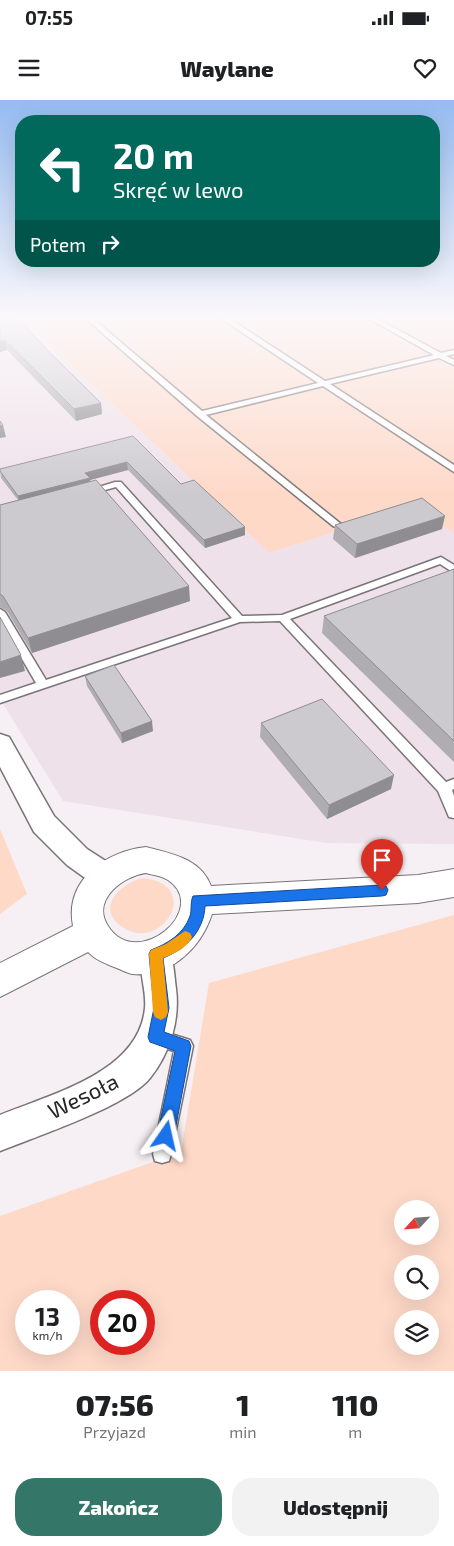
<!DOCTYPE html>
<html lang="pl">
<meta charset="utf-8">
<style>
body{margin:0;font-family:"Exo 2",sans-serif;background:#f2f2f2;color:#202124;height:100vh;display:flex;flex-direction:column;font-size:19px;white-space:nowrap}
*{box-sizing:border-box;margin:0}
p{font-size:16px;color:#757577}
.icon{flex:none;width:28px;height:28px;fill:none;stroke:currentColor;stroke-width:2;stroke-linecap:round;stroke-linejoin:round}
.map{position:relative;height:1271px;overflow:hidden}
.panel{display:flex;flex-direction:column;background:#fff;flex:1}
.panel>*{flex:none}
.hud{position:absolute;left:15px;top:15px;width:425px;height:152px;border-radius:20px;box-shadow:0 5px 20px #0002;background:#00695c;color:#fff;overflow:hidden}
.needle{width:32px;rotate:244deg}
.tools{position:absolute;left:394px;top:1100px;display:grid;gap:10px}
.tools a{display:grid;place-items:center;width:45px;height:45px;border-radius:50%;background:#fff;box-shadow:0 5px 20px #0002;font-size:25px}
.speed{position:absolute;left:15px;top:1190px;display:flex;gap:10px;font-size:25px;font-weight:700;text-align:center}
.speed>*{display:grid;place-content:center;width:65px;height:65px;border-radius:50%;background:#fff;box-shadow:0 5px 20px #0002;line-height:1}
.speed small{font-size:12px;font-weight:400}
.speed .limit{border:8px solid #d22;background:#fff;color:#111}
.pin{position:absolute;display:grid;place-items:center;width:42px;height:42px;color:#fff;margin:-51px -21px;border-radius:50% 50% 50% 0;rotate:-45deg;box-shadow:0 0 5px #0007}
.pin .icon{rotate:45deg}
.me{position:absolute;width:55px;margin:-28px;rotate:11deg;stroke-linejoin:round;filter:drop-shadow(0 0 4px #0008)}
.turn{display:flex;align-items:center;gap:18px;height:105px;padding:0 15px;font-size:22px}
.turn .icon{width:65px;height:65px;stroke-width:2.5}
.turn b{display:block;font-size:35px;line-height:42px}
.then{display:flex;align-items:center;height:48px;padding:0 15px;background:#0003;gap:10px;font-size:19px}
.eta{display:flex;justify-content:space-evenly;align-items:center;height:85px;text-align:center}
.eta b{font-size:30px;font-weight:800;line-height:35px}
.primary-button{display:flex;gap:10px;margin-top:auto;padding:10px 15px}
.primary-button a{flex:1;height:58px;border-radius:20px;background:#347768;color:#fff;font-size:20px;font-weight:800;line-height:58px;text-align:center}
.primary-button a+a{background:#f2f2f2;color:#202124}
.status{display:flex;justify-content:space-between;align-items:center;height:35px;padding:0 25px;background:#fff;direction:ltr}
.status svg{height:14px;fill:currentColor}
header{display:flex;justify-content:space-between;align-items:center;height:65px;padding:0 15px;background:#fff;font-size:22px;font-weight:800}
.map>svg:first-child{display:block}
.built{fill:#efe1e9}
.green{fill:#fed9c8;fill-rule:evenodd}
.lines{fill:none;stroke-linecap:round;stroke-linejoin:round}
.service-casing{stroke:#7a7477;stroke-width:3}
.minor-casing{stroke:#7a7477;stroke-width:3}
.secondary-casing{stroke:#7a7477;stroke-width:2}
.service{fill:#fff;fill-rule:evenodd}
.minor{fill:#fff;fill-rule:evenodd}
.secondary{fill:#fff;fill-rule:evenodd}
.wall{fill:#afadb2}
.shaded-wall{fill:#8f8d91}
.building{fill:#ccc9cf;stroke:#8f8d91}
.route{fill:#1a73e8;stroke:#114b97}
.slow{fill:#f59e0b}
.labels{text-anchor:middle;stroke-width:5;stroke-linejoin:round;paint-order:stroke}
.near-street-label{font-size:22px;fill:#272526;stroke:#fff}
</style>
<div class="status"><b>07:55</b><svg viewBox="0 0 49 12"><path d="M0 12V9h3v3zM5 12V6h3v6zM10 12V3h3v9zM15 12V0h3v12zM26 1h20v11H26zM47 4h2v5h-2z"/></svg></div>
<header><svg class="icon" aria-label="menu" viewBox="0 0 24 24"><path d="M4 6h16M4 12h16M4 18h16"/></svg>Waylane<svg class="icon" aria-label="heart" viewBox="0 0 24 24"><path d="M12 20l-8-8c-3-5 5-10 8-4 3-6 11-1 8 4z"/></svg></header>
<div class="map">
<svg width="454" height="1271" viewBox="0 0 454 1271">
<rect width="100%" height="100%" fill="#f6eff3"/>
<!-- built -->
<path class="built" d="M0 217H21L269 453 454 394V744L326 743 63 701 0 599Z"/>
<!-- green -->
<path class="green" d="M21 217H454V433L416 406 269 453Z
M0 729 27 794 0 814Z
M142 778C205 784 161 854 122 827 95 808 120 784 142 778Z
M454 815V1271H0V1116L181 1052 209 883ZM402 1109H430V1136H402ZM402 1164H430V1191H402ZM26 1201H69V1244H26ZM101 1201H144V1244H101ZM402 1219H430V1246H402Z"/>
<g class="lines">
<defs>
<path id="service" d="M84 217H91L202 311 318 283 219 217H227L325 281 434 255 366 217H374L441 253 454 250V254L446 256 454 260V265L439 258 330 284 454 365V372L323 286 206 315 341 424 336 427 333 426 197 316Z
M115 382H121L242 516 282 515 441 457 454 465V473L440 464 290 519 446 682 454 679V689L452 690 454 696V718L449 717 438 691 280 521 240 522 0 603V595L36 583 0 521V509L5 512 46 580 232 518 116 387 87 395 83 392Z
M155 929 190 940 193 946 171 1054 169 1061 162 1063 155 1061 153 1054 174 951 149 943 147 937 149 931Z"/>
<path id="minor" d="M0 634 9 637 54 716 87 749 115 767 120 776 115 785 105 788 95 785 67 765 34 732 0 667Z
M156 841 167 845C174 859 174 874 176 889 180 920 170 953 150 978 128 1006 35 1037 0 1051V1015C51 994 139 973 145 908 147 887 135 865 145 845Z"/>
<path id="secondary" d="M146 747C172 754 200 758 211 786L418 775 454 769V797L418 803 212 814C201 848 170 878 132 874 127 873 120 869 114 867 104 863 96 860 88 852L0 897V863L73 826C64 780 106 751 146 747ZM146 773C153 775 162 776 168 780 211 809 137 872 108 826 91 800 123 776 146 773Z"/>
</defs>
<!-- service casing -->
<use href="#service" class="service-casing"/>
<!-- minor casing -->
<use href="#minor" class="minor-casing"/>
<!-- secondary casing -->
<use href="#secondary" class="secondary-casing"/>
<!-- service -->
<use href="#service" class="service"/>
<!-- minor -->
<use href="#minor" class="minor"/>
<!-- secondary -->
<use href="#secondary" class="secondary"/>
</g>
<!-- wall -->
<path class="wall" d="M0 217 47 250 101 303 102 314 76 321 7 250 0 252Z
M133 336 181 384 245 435 205 448 128 370 90 380 190 501 32 553 7 511 0 507V405L18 400 1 378 0 369Z
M335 425 442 429 355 458 333 439Z
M454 469V662L322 533 324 516Z
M85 576 153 631 122 643 87 586Z
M261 623 391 689 327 719 260 637Z"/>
<!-- shaded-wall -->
<path class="shaded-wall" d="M5 240 7 250 0 252V241Z
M101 303 102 314 76 321 74 309Z
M3 325 6 337 0 338V326Z
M127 362 128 370 90 380 91 386 20 404 18 396 85 373Z
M445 416 442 429 355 458 357 444Z
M245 427V435L205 448 204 440Z
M189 486 190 501 32 553 28 538Z
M21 555 25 571 0 578V562Z
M152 621 153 631 122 643 121 633Z
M394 675 391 689 327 719 329 705Z"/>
<!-- building -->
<path class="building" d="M0 217H17L47 250 101 303 74 309 5 240 0 241Z
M0 321 3 325 0 326Z
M133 336 181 384 194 380 245 427 204 440 127 362 85 373 90 378 18 396 0 371V369Z
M96 380 189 486 28 538 3 496 0 494V405Z
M422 398 445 416 357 444 335 425Z
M454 469V641L324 516Z
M0 517 21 555 0 562Z
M114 565 152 621 121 633 85 576Z
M322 599 394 675 329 705 261 623Z"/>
<!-- sky -->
<linearGradient id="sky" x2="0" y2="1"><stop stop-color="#95bbf1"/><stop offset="0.55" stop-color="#fbf8fa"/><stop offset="1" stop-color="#fbf8fa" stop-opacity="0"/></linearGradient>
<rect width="454" height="395" fill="url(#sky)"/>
<!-- route -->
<path class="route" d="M382 785 386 786 388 790 386 795 382 796 205 806C204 831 186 849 163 858L169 908 164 932 189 941 191 946 174 1036 172 1042 166 1044 160 1042 157 1036 175 951 150 942 148 937 154 908 149 854 151 850C167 844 184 834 190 816 192 810 190 803 193 796Z"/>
<!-- slow -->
<path class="slow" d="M185 831 190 833 192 837C187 848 174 854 163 858L168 912 166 917 161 920 155 917 153 912 149 854 151 850 166 844Z"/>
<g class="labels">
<!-- near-street labels -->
<g class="near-street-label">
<text transform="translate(83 996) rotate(-26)" y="8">Wesoła</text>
</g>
</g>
</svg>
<div class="tools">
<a><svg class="needle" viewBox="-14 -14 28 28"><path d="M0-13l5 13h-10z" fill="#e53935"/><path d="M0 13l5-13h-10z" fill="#757577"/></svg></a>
<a><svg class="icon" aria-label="search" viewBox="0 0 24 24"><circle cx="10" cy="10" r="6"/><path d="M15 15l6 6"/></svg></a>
<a><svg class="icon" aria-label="layers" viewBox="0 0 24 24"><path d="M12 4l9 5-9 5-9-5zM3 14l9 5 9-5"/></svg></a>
</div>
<div class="speed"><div>13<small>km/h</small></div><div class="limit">20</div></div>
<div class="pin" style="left:382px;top:790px;background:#d93025"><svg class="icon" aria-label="arrive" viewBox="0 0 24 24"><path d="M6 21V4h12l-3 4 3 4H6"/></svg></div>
<svg class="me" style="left:166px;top:1036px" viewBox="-20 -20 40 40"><path d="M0-17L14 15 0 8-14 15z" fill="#1a73e8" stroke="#fff" stroke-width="4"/></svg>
<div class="hud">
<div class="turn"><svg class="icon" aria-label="left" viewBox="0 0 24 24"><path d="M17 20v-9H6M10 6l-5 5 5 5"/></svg><div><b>20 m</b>Skręć w lewo</div></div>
<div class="then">Potem<svg class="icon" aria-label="right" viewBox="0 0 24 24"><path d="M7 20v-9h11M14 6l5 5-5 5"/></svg></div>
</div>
</div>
<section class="panel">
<div class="eta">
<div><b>07:56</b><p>Przyjazd</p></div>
<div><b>1</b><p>min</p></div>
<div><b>110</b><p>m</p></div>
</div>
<div class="primary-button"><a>Zakończ</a><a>Udostępnij</a></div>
</section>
